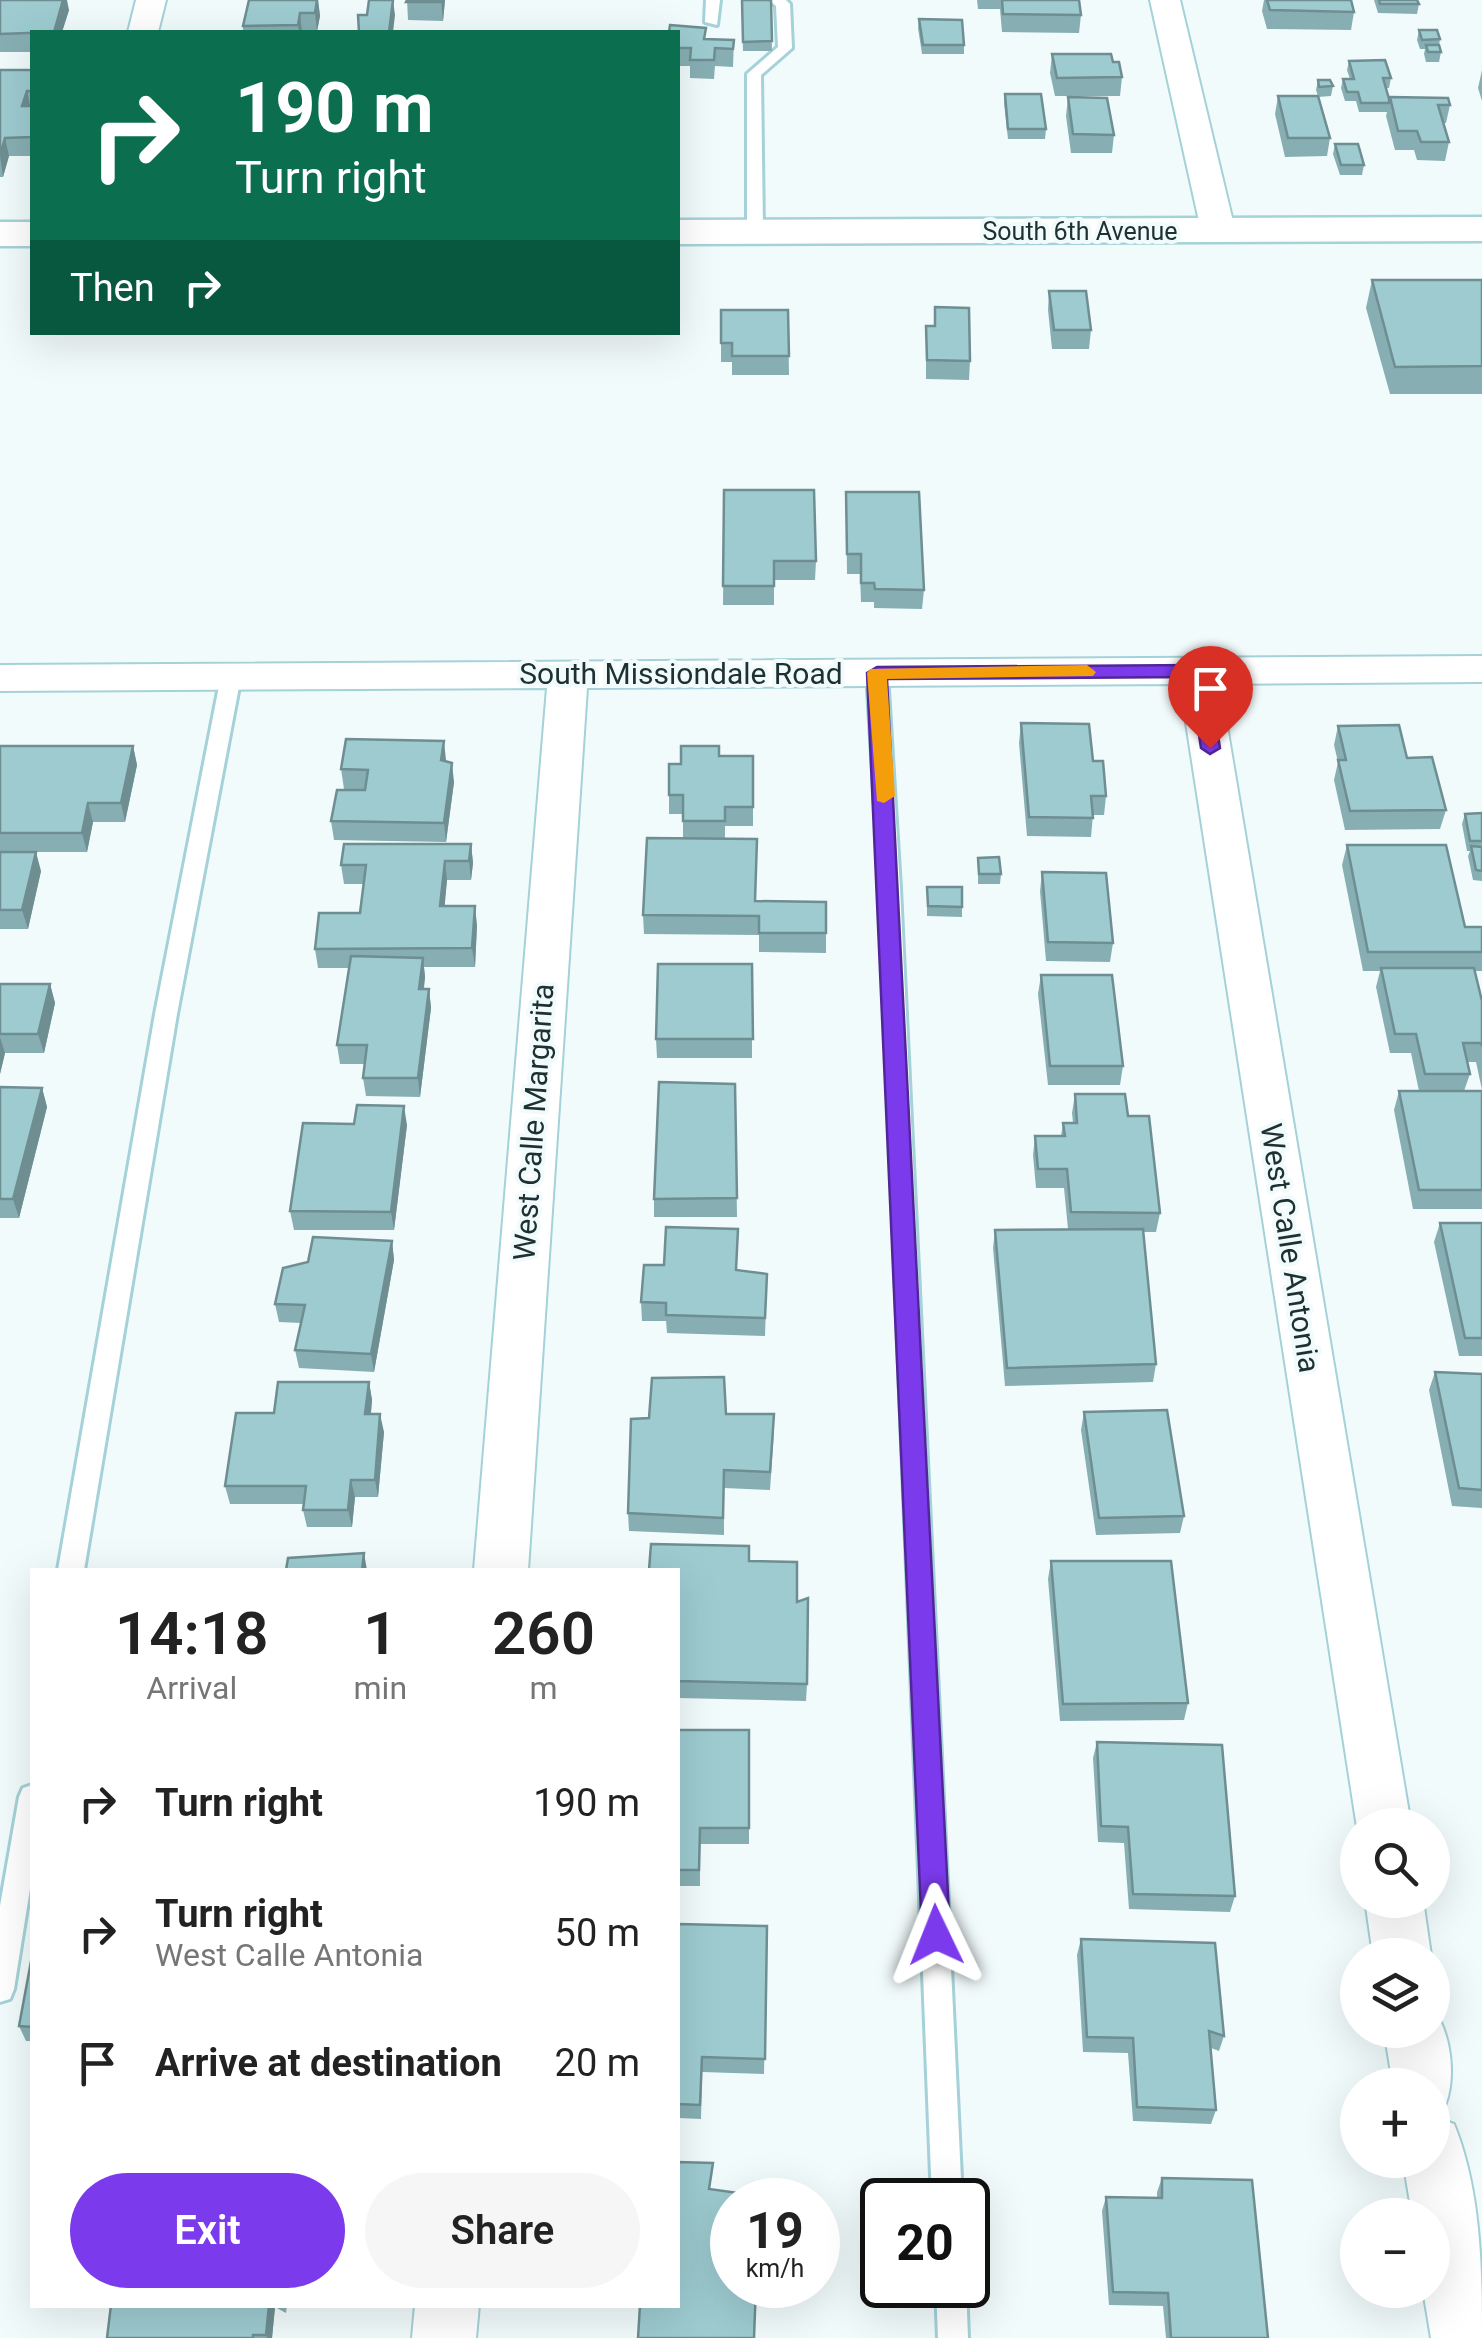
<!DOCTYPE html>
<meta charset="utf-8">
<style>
body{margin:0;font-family:Roboto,sans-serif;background:#f6f6f6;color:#222;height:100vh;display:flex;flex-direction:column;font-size:38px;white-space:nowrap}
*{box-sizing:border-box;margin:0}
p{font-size:32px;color:#767676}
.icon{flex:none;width:55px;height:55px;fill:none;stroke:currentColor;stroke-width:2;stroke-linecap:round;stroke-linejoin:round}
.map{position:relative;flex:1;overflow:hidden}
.details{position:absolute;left:30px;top:1568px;width:650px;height:740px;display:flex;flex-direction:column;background:#fff;border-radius:0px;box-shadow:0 10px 40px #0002}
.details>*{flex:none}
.top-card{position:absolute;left:30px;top:30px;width:650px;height:305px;border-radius:0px;box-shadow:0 10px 40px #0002;background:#0b6e4f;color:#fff;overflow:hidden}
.tools{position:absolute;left:1340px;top:1808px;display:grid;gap:20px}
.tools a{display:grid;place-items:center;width:110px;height:110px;border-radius:50%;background:#fff;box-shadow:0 10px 40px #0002;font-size:50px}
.speed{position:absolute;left:710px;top:2178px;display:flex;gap:20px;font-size:50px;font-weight:700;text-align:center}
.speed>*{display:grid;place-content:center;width:130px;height:130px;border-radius:50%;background:#fff;box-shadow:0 10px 40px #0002;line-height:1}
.speed small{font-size:25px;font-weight:400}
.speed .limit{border:5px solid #111;border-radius:15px;background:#fff;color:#111}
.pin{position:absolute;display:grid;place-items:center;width:85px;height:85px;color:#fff;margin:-102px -42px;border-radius:50% 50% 50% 0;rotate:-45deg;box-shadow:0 0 10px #0007}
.pin .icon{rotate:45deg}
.me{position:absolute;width:110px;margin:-55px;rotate:358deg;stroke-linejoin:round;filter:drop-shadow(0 0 8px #0008)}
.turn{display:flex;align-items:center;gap:35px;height:210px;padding:0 40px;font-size:45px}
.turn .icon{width:130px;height:130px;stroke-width:2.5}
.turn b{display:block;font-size:70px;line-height:85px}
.then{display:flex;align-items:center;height:95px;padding:0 40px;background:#0003;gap:20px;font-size:38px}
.eta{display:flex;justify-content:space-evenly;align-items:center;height:170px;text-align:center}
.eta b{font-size:60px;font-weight:600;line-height:70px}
.primary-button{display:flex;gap:20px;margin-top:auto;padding:20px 40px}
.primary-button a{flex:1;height:115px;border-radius:60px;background:#7c3aed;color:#fff;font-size:40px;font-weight:600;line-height:115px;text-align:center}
.primary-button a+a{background:#f6f6f6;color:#222}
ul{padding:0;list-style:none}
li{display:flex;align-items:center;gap:30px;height:130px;padding:0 40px}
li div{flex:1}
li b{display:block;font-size:38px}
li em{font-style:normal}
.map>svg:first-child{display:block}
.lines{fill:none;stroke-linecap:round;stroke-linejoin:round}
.lane-casing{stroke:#a4d2d8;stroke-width:6}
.street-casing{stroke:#a4d2d8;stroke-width:4}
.secondary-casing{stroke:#a4d2d8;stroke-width:5}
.lane{fill:#fff;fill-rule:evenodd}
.street{fill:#fff;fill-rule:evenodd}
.secondary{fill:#fff;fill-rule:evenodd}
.wall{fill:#87afb3}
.shaded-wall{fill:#6e8e92}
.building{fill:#9dcbd0;stroke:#6e8e92;stroke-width:2.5}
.route{fill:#7c3aed;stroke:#51269a;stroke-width:2.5}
.slow{fill:#f59e0b}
.labels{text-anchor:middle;stroke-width:8;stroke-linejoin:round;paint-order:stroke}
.far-street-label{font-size:25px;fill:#1d3032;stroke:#f2fbfc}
.street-label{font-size:30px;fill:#1d3032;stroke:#f2fbfc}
</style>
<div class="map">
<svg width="1482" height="2338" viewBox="0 0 1482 2338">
<rect width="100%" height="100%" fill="#f2fbfc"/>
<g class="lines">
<defs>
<path id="lane" d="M706 0H720L717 25 705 22Z
M769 0H786L790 4 792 48 761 75 763 232 755 237 747 232V74L778 47 776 6Z
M877 667 887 673 900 888 962 2200H932L880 888 867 673Z
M231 670 241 676 177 1014 84 1570H58L155 1014 221 676Z
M32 1785V1876L14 1989 10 1999 0 2002V1906L19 1797 23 1788Z
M936 2285H966L968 2338H938Z"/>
<path id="street" d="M136 0H166L158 32H128Z
M1150 0H1180L1235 230 1230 237H1206L1201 230Z
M1482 656V682L1220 684 1411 1825H1358V1834L1180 684 587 688 528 1570H474L547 688 0 691V665Z
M1365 1900H1423L1431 1955H1373Z
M1432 2008C1452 2033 1456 2078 1445 2106L1432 2111V2085H1393L1384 2030H1432Z
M1432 2116 1454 2124C1481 2190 1482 2268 1482 2338H1431L1423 2290H1432V2215H1412L1403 2160H1432Z
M415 2305H479L476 2338H412Z"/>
<path id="secondary" d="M1482 217V241L678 244V220Z
M0 222H32V246H0Z"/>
</defs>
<!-- lane casing -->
<use href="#lane" class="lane-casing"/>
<!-- street casing -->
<use href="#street" class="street-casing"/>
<!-- secondary casing -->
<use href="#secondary" class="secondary-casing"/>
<!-- lane -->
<use href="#lane" class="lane"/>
<!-- street -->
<use href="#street" class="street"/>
<!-- secondary -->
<use href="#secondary" class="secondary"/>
</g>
<!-- wall -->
<path class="wall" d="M0 0 69 10 62 32H32V52H0Z
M318 0 320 16 317 31 243 32V26Z
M407 0H445L443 21 408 20Z
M742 0H771L772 51H743Z
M977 0H1079L1081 15 1079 33 1002 32 1000 9H978Z
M1264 0H1351L1354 12 1351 30 1267 29 1262 11Z
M1374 0H1417L1419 4 1417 14 1378 13Z
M919 19 964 45V54H922L918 28Z
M1419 30 1440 39 1439 45 1441 52 1439 62H1426L1424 54 1425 49H1420L1417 40Z
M678 32 706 39 734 40 733 67 715 66 714 79 690 78V66H678Z
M1052 54 1113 62 1122 77 1120 96H1055L1050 73Z
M1349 61 1391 78 1389 88H1386L1389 99 1450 105 1446 123H1443L1449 142 1445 161 1417 160 1414 150H1395L1386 116 1387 112H1359L1356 101H1345L1341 88 1343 79H1350L1347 70Z
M0 70H32V156H9L3 177H0Z
M1482 70V101L1478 88Z
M1318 80 1333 86 1331 96 1318 97 1330 138 1327 156 1285 157 1275 114 1278 96H1318L1316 90Z
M1005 94 1046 129 1045 139H1008L1004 103Z
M1068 97 1114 135 1112 153H1071L1066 116Z
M1335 144 1364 165 1362 175H1340L1333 154Z
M1372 280H1482V394H1390L1366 308Z
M1049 291 1091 330 1089 349H1052L1048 310Z
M935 307 970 361 969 380 926 379V326H934Z
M721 310H788L789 375H732V362H721Z
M724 490 816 561 815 580H774V605H723Z
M846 492 924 590 922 609 874 608V602H861L860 574H847Z
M1021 723 1093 761 1106 796 1104 815H1093L1091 837 1027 836 1019 743Z
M1338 726 1407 758 1446 810 1440 829 1345 830 1334 780 1338 762 1334 745Z
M0 746H133L137 765 125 822H93L87 852H0Z
M719 756H753V826H725V839L756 901 826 902V953L759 952V935L644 934 643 915 683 838V814H669V795L681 764Z
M446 761 454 782 446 842 334 840 331 821 365 789H344L341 769Z
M1482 813V881L1473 880 1468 856 1470 851H1467L1462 824 1465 814Z
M471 844 473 863 471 880H447L444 906 477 925 475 967H424L425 977 424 989H429L431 1008 420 1097 366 1096 363 1078 365 1064H340L337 1045 349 968H318L315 949 360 913 364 884H344L341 865Z
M1347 845 1465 927H1482V971H1475L1482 1001V1090L1476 1062H1467L1470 1074 1464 1091H1482V1209H1413L1394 1110 1399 1091H1419L1411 1053H1390L1376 987 1380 971H1363L1342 865Z
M0 852 41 871 28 929H0Z
M978 858 1001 874 1000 884H978Z
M1042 872 1113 943 1110 962 1046 961 1040 891Z
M927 887 962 907V917L927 916Z
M752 964V1058H657L656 1039Z
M1041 975 1123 1066 1120 1085H1048L1038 994Z
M0 984H50L55 1003 44 1053H5L0 1074Z
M735 1084 737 1217H654V1199Z
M0 1087 42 1088 47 1107 19 1218H0Z
M1075 1094 1128 1116 1160 1213 1156 1232H1143L1156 1364 1153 1382 1005 1386 993 1248 995 1230 1068 1229 1064 1188H1036L1033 1155 1035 1136H1061L1063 1123H1073L1072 1113Z
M407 1125 394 1230H294L290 1211Z
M1440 1223H1482V1356H1459L1434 1242Z
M392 1241 394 1260 374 1372 299 1368 295 1350 301 1323 279 1322 275 1304Z
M737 1270 767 1274 765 1336 667 1333 666 1321H642L641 1302Z
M1435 1372 1482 1374V1508L1452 1506 1429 1390Z
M369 1382 372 1400 371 1414 384 1432 378 1497H355L352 1527H307L303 1510 304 1504H230L225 1486 274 1413Z
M1084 1412 1184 1516 1180 1533 1096 1535 1081 1430Z
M726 1414 774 1432 770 1490 724 1488V1535L629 1531 628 1513Z
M749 1561 807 1684 806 1701 678 1698V1570Z
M1051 1561 1188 1703 1184 1720 1060 1721 1048 1579Z
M678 1730H749V1844H700V1886H678Z
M1097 1742 1235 1896 1230 1912 1129 1909 1124 1843 1098 1842 1093 1758Z
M678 1924 767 1926 764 2074 702 2072 701 2119 678 2118Z
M1081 1939 1224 2036 1219 2051 1211 2048 1216 2110 1211 2124 1133 2121 1128 2053 1083 2052 1077 1955Z
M32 1956V2041H26L19 2026Z
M1162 2178 1268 2338H1166L1163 2306 1109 2305 1102 2211 1106 2197 1157 2198V2192Z
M111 2305H287L286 2313 275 2307 272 2338H107Z"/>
<!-- shaded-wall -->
<path class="shaded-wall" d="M63 0H67L69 10 62 32H54Z
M318 0 320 16 317 31 315 13Z
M393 0 395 15 393 32H389Z
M441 0H445L443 21Z
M300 13 302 32H299L298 25Z
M27 91 31 110 22 106Z
M5 138 9 156 3 177 0 156Z
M444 741 446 760 443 779 441 760Z
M133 746 137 765 125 822 121 803Z
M452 763 454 782 446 842 444 823Z
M88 803 93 822 87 852 82 833Z
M471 844 473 863 471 880 469 861Z
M36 852 41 871 28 929 22 910Z
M445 861 447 880 443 925 440 906Z
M475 906 477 925 475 967 472 948Z
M423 958 425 977 421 1008 419 989Z
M50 984 55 1003 44 1053 38 1034Z
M429 989 431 1008 420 1097 418 1078Z
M0 1037 5 1053 0 1074Z
M42 1088 47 1107 19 1218 13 1199Z
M404 1106 407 1125 394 1230 391 1212Z
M392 1241 394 1260 374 1372 371 1354Z
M369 1382 372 1400 369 1432 365 1414Z
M380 1414 384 1432 378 1497 375 1480Z
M351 1480 355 1497 352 1527 348 1510Z
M364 1553 367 1570H362Z
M269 2305H274L275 2307 272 2338H267L266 2335Z"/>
<!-- building -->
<path class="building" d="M0 0H63L54 32 0 34Z
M249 0H317L315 13H300L298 25 243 26Z
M369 0H393L389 32H359L358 15H367Z
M407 0H441V2H406Z
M742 0H771L772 41 743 42Z
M1002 0H1079L1081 15 1003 14Z
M1267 0H1351L1354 12 1270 10Z
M1379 0H1417L1419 4H1380Z
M919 19 962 20 964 45H923Z
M670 25 706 28 704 39 734 40 733 49 715 48 714 60H690L691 48H678V32H669Z
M1419 30H1437L1440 39 1422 40Z
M1426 45H1439L1441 52H1428Z
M1052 54H1111L1113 62H1119L1122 77 1057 78Z
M1385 60 1391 78H1383L1389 99V103H1361L1358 92H1347L1343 79H1354L1349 61Z
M0 70H32V91H27L22 106H32V137L5 138 0 156Z
M1318 80H1330L1333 86 1319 87Z
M1005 94H1041L1046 129H1008Z
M1278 96H1318L1330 138H1288Z
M1068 97 1107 98 1114 135 1073 134Z
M1390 97 1448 98 1450 105H1438L1449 142H1421L1417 131H1398Z
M1335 144H1358L1364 165H1341Z
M1372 280H1482V366L1395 367Z
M1049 291H1086L1091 330H1054Z
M935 307 969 308 970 361 927 360 926 326H935Z
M721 310H788L789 356H732V343H721Z
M724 490H814L816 561H774V586H723Z
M846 492H919L924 590 875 589 874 583H861V554H847Z
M1021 723 1089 724 1093 761H1103L1106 796H1091L1093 818 1029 817Z
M1399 725 1407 758 1432 757 1446 810 1350 811 1338 760H1346L1338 726Z
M346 739 444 741 441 760 452 763 444 823 331 821 337 790H365L368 770 341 769Z
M0 746H133L121 803H88L82 833H0Z
M681 746H719V756H753V807H725V821H683V795H669V764H681Z
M1482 813V841H1470L1465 814Z
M647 838 757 839 755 901 826 902V933H759V916L643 915Z
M344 844H471L469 861H445L440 906H475L472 948 315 949 319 913H360L366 865H341Z
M1347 845H1446L1465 927H1482V952H1368Z
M1471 846 1482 847V871L1476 870Z
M0 852H36L22 910H0Z
M999 857 1001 874H979L978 858Z
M1042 872 1106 873 1113 943 1048 942Z
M927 887H962V907L928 906Z
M351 956 423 958 419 989H429L418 1078H363L367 1045H337Z
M658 964H752L753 1039H656Z
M1381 968H1474L1482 1001V1046L1481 1043H1463L1470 1074H1425L1416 1034H1395Z
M1041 975H1112L1123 1066H1050Z
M0 984H50L38 1034H0Z
M659 1082 735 1084 737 1198 654 1199Z
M0 1087 42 1088 13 1199H0Z
M1399 1091H1482V1190H1419Z
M1075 1094H1125L1128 1116H1149L1160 1213 1071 1212 1067 1169H1038L1035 1136H1065L1063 1123H1077Z
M357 1105 404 1106 391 1212 290 1211 303 1123 354 1124Z
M1440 1223H1482V1338H1465Z
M666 1227 738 1229 736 1270 767 1274 765 1318 666 1315V1303L641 1302 644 1265H664Z
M1143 1229 1156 1364 1007 1368 995 1230Z
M313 1237 392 1241 371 1354 295 1350 305 1305 275 1304 283 1268 308 1262Z
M1435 1372 1482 1374V1490L1459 1488Z
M724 1377 726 1414H774L770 1472 724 1470 723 1518 628 1513 631 1419 649 1418 652 1378Z
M278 1382H369L365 1414H380L375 1480H351L348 1510H303L306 1486H225L236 1413H274Z
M1167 1410 1184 1516 1099 1518 1084 1412Z
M651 1544 749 1546V1561L797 1562V1602L808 1598 807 1684 678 1681V1570H649Z
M364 1553 362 1570H286L288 1558Z
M1051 1561H1171L1188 1703 1063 1704Z
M678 1730H749V1828H700L699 1870H678Z
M1097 1742 1222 1745 1235 1896 1133 1894 1128 1827 1101 1826Z
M678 1924 767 1926 765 2059 702 2057 700 2105 678 2104Z
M1081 1939 1215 1943 1224 2036 1209 2031 1216 2110 1137 2107 1133 2038 1087 2037Z
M32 1956V2027L19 2026Z
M678 2162 713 2163 709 2189 760 2196V2200H732V2285H756L754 2338H638L640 2305H678Z
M1162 2178 1252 2180 1268 2338H1171L1168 2293 1113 2292 1106 2197 1162 2198Z
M111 2305H269L266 2335H253V2338H107Z"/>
<!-- route -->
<path class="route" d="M1198 665 1208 671 1220 748 1210 754 1201 748 1190 677 887 679 950 1935 946 1944 936 1948 926 1944 922 1935 867 673 877 667Z"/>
<!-- slow -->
<path class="slow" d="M1087 665 1096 672 1093 676 887 679 895 796 884 803 877 801 867 673 870 669Z"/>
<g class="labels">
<!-- far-street labels -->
<g class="far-street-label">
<text x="1080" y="240">South 6th Avenue</text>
</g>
<!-- street labels -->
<g class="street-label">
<text x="681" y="684">South Missiondale Road</text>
<text transform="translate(534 1122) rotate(-86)" y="10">West Calle Margarita</text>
<text transform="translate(1290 1248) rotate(81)" y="10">West Calle Antonia</text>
</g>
</g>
</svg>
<div class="tools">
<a><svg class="icon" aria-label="search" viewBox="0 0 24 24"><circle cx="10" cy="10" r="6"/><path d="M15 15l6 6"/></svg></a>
<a><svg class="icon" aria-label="layers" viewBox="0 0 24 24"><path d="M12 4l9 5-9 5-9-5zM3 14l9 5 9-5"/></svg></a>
<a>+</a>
<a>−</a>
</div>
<div class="speed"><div>19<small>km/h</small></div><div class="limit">20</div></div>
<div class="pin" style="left:1210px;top:748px;background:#d93025"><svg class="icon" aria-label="arrive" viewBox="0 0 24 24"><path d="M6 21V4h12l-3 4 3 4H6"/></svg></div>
<svg class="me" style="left:936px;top:1935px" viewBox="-20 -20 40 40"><path d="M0-17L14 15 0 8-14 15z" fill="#7c3aed" stroke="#fff" stroke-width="4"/></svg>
<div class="top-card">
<div class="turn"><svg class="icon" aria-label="right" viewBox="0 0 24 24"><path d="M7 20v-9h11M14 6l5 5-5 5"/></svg><div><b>190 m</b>Turn right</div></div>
<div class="then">Then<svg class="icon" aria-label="right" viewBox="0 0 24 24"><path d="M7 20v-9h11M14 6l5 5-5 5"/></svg></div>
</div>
<section class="details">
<div class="eta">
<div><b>14:18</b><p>Arrival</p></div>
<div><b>1</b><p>min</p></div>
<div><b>260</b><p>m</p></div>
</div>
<ul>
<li><svg class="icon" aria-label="right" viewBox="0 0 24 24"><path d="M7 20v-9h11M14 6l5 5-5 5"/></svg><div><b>Turn right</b></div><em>190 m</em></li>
<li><svg class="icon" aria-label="right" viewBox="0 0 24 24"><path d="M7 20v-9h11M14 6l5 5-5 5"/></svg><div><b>Turn right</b><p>West Calle Antonia</p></div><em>50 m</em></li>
<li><svg class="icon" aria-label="arrive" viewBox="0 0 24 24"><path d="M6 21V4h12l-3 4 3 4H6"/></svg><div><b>Arrive at destination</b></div><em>20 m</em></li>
</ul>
<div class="primary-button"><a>Exit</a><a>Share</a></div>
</section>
</div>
